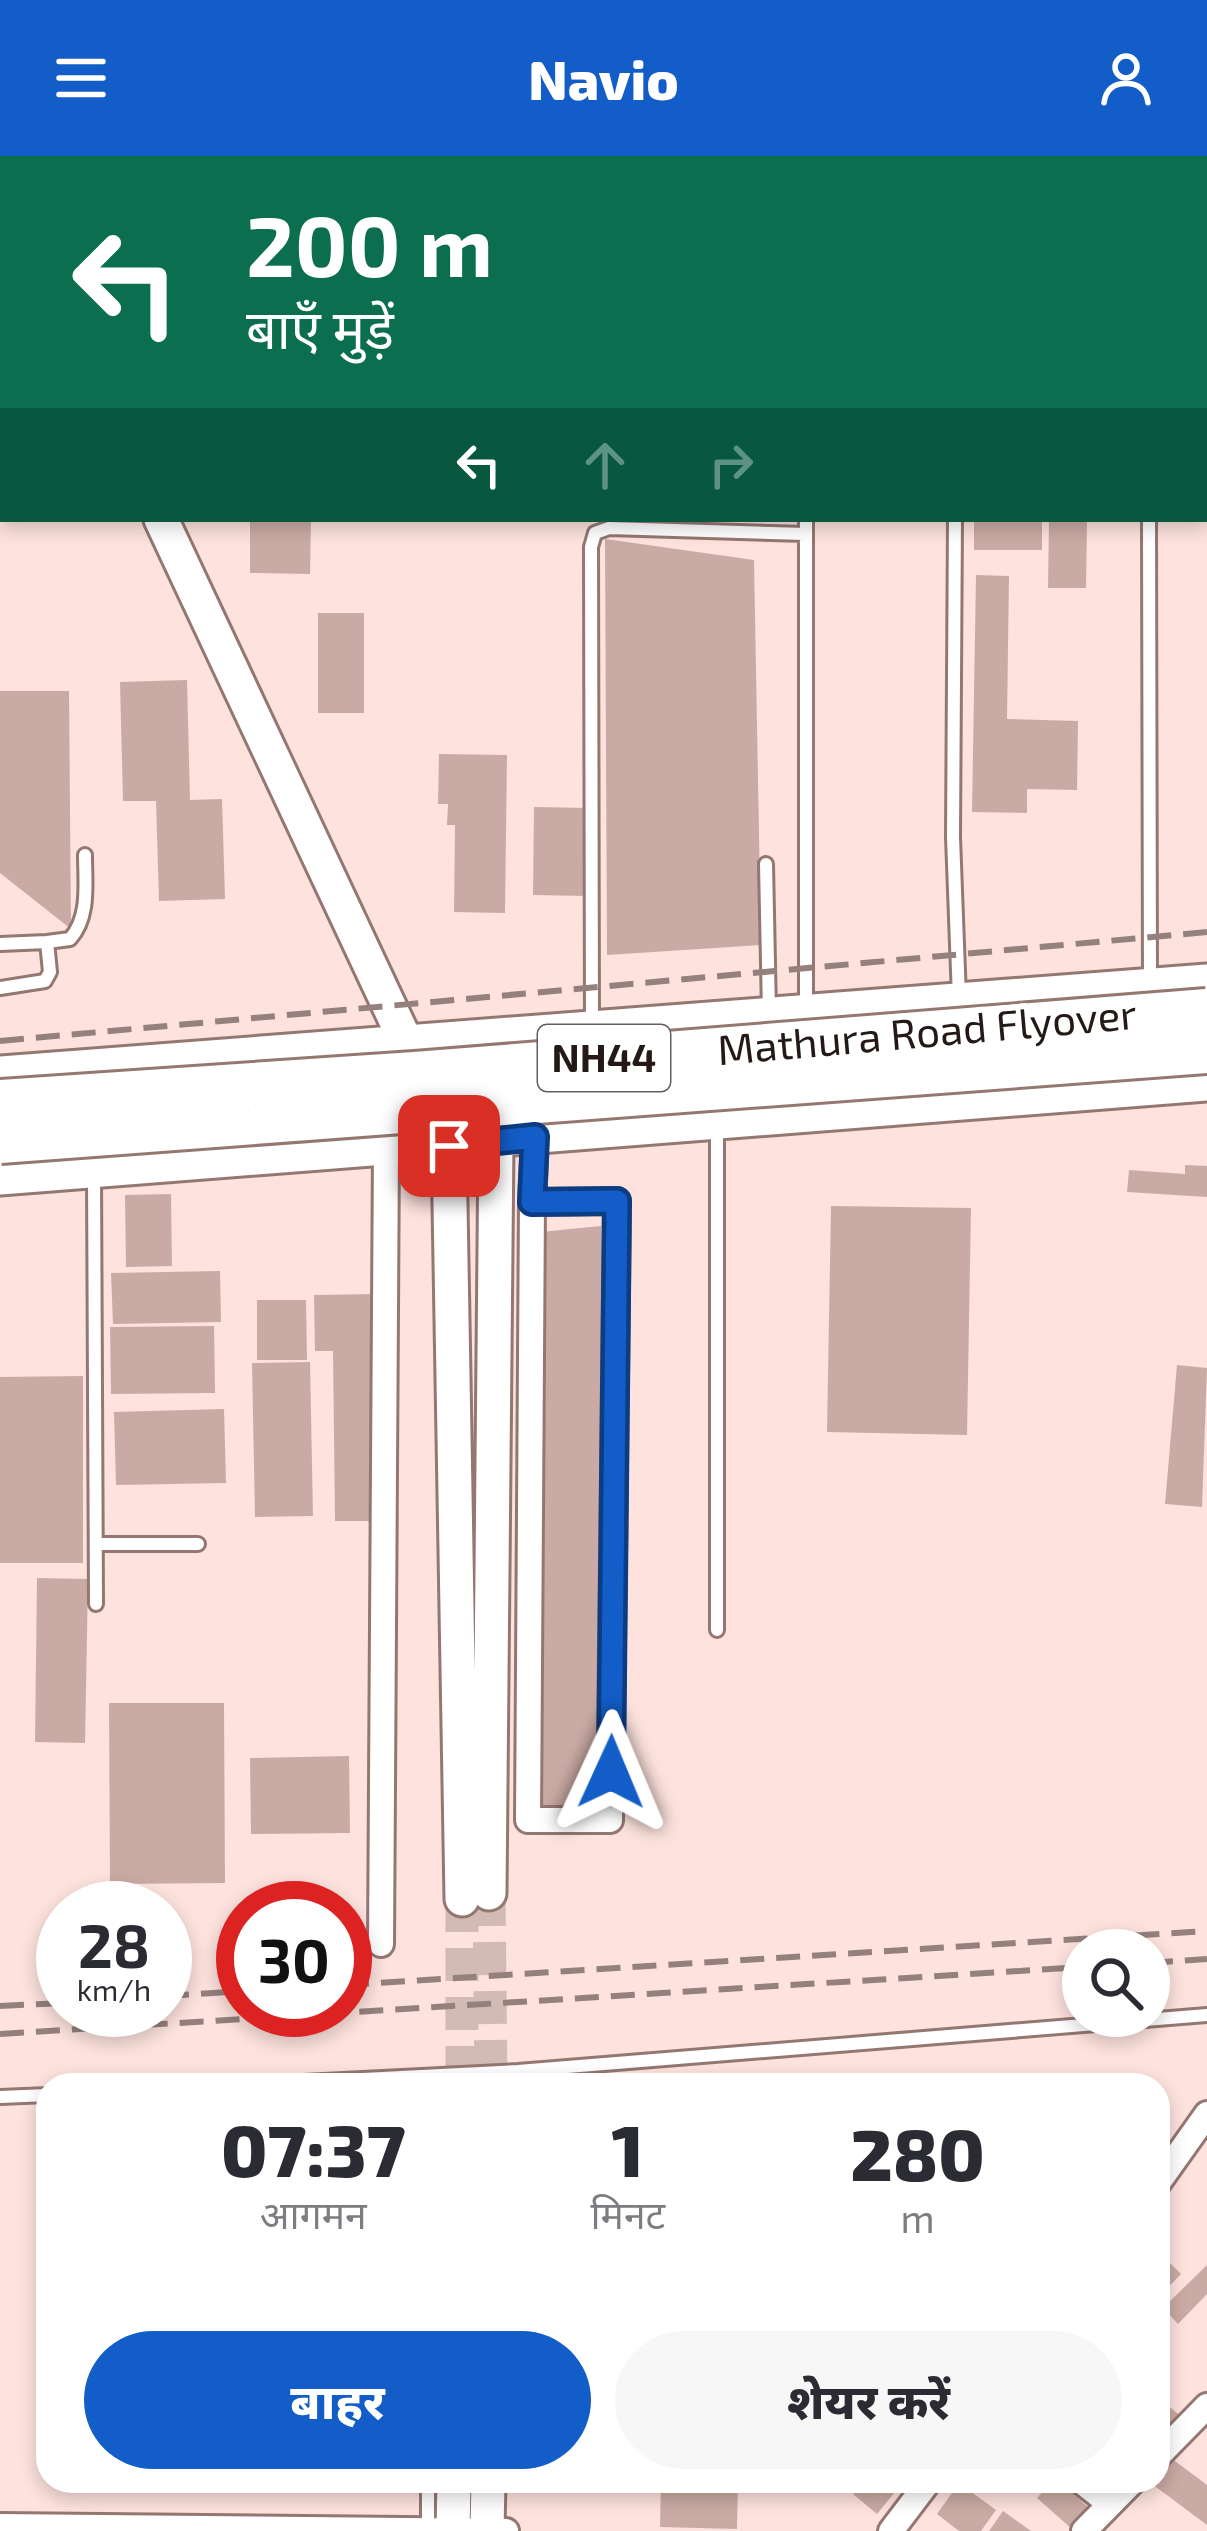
<!DOCTYPE html>
<html lang="hi">
<meta charset="utf-8">
<style>
body{margin:0;font-family:"Exo 2","Noto Sans Devanagari",sans-serif;background:#f7f7f7;color:#2b2b33;height:100vh;display:flex;flex-direction:column;font-size:45px;white-space:nowrap}
*{box-sizing:border-box;margin:0}
p{font-size:39px;color:#7c7c81}
.icon{flex:none;width:66px;height:66px;fill:none;stroke:currentColor;stroke-width:2;stroke-linecap:round;stroke-linejoin:round}
.map{position:relative;flex:1;overflow:hidden}
.sheet{position:absolute;left:36px;top:1917px;width:1134px;height:420px;display:flex;flex-direction:column;background:#fff;border-radius:36px;box-shadow:0 6px 18px #0003}
.sheet>*{flex:none}
.hud{position:absolute;left:0px;top:0px;width:1209px;height:366px;box-shadow:0 6px 18px #0003;background:#0b6e4f;color:#fff;overflow:hidden}
.buttons{position:absolute;left:1062px;top:1773px;display:grid;gap:24px}
.buttons a{display:grid;place-items:center;width:108px;height:108px;border-radius:50%;background:#fff;box-shadow:0 6px 18px #0003;font-size:60px}
.speed{position:absolute;left:36px;top:1725px;display:flex;gap:24px;font-size:60px;font-weight:700;text-align:center}
.speed>*{display:grid;place-content:center;width:156px;height:156px;border-radius:50%;background:#fff;box-shadow:0 6px 18px #0003;line-height:1}
.speed small{font-size:30px;font-weight:400}
.speed .limit{border:18px solid #d22;background:#fff;color:#111}
.pin{position:absolute;display:grid;place-items:center;width:102px;height:102px;color:#fff;margin:-51px;border-radius:24px;box-shadow:0 6px 18px #0006}
.me{position:absolute;width:132px;margin:-66px;rotate:1deg;stroke-linejoin:round;filter:drop-shadow(0 0 9px #0008)}
.turn{display:flex;align-items:center;gap:42px;height:252px;padding:0 48px;font-size:54px}
.turn .icon{width:156px;height:156px;stroke-width:2.5}
.turn b{display:block;font-size:84px;line-height:102px}
.lanes{display:flex;align-items:center;height:114px;padding:0 48px;background:#0003;justify-content:center;gap:60px;direction:ltr}
.lanes .off{opacity:.35}
.eta{display:flex;justify-content:space-evenly;align-items:center;height:204px;text-align:center}
.eta b{font-size:72px;font-weight:800;line-height:84px}
.button{display:flex;gap:24px;margin-top:auto;padding:24px 48px}
.button a{flex:1;height:138px;border-radius:72px;background:#125dc7;color:#fff;font-size:48px;font-weight:800;line-height:138px;text-align:center}
.button a+a{background:#f7f7f7;color:#2b2b33}
header{display:flex;justify-content:space-between;align-items:center;height:156px;padding:0 48px;background:#125dc7;color:#fff;font-size:54px;font-weight:800}
.map>svg:first-child{display:block}
.building{fill:#caaaa4}
.lines{fill:none;stroke-linecap:round;stroke-linejoin:round}
.secondary-tunnel{stroke:#d2bab5;stroke-width:33;stroke-dasharray:33 16;stroke-linecap:butt}
.lane-casing{stroke:#957772;stroke-width:18}
.street-casing{stroke:#957772;stroke-width:30}
.secondary-casing{stroke:#957772;stroke-width:39}
.lane{stroke:#fff;stroke-width:12}
.street{stroke:#fff;stroke-width:24}
.secondary{stroke:#fff;stroke-width:33}
.rail{stroke:#94817d;stroke-width:6;stroke-dasharray:24 12;stroke-linecap:butt}
.highway-bridge-casing{stroke:#957772;stroke-width:48;stroke-linecap:butt}
.highway-bridge{stroke:#fff;stroke-width:42}
.route-casing{stroke:#0c3c81;stroke-width:30}
.route{stroke:#125dc7;stroke-width:21}
.labels{text-anchor:middle;stroke-width:12;stroke-linejoin:round;paint-order:stroke}
.shield{fill:#fff;stroke:#665e5d;stroke-width:3}
.shield-label{font-size:39px;font-weight:bold;fill:#241917}
.street-label{font-size:42px;fill:#241917;stroke:#fff}
</style>
<header><svg class="icon" aria-label="menu" viewBox="0 0 24 24"><path d="M4 6h16M4 12h16M4 18h16"/></svg>Navio<svg class="icon" aria-label="person" viewBox="0 0 24 24"><circle cx="12" cy="8" r="4"/><path d="M4 21q1-7 8-7t8 7"/></svg></header>
<div class="map">
<svg width="1207" height="2375" viewBox="0 0 1207 2375">
<rect width="100%" height="100%" fill="#fde2dd"/>
<!-- building -->
<path class="building" d="M250 363H311L310 418 250 417Z
M974 363H1042V394H974Z
M1049 363H1087L1086 432H1048Z
M605 383 754 404 761 789 607 799Z
M976 419 1009 420 1007 563 1078 565 1077 634 1027 633V657L972 656Z
M318 457H364V557H318Z
M187 524 190 644 222 643 225 743 159 745 156 645H123L120 526Z
M0 535H69L71 773 0 717Z
M439 598 507 599 505 757 454 756 455 669H447L448 648H438Z
M534 651 588 652 587 740 533 739Z
M1185 1009 1207 1010V1041L1127 1036 1129 1014 1185 1018Z
M171 1038 172 1110 126 1111 125 1039Z
M831 1050 971 1052 967 1279 827 1276Z
M601 1070 604 1652 537 1651 540 1076Z
M220 1115 221 1166 113 1168 111 1117Z
M376 1138 378 1365H335L333 1195H315L314 1139Z
M257 1144H306L307 1204H257Z
M214 1170 215 1237 111 1238 110 1171Z
M310 1206 313 1360 255 1361 252 1207Z
M1177 1209 1207 1212 1202 1351 1165 1348Z
M83 1220V1407H0V1221Z
M224 1253 226 1327 116 1329 114 1256Z
M37 1422 88 1423 85 1587 35 1586Z
M109 1547H224L225 1727 110 1728Z
M349 1600 350 1677 251 1678 250 1602Z
M1158 2095 1181 2118 1158 2142Z
M1207 2109V2138L1178 2168 1163 2152Z
M1164 2246 1184 2263 1158 2292V2252Z
M1171 2302 1207 2329V2369L1152 2328 1158 2325Z
M661 2325H738L737 2373 660 2371Z
M863 2325H904L877 2358 853 2338Z
M1052 2325H1059L1090 2353 1072 2373 1037 2342Z
M959 2327 996 2354 981 2375H959L937 2358Z
M1003 2355 1031 2375H989Z"/>
<g class="lines">
<!-- secondary-tunnel -->
<path class="secondary-tunnel" d="M489 1737 491 1929
M462 1743V1929"/>
<defs>
<path id="lane" d="M464 0 466 3
M922 0V3
M1148 0V3
M1206 245H1207
M806 363V854
M955 363 953 681 959 842
M1149 363 1150 828
M766 708 769 857
M47 786 70 783C90 761 85 727 85 699
M0 788 47 786 50 816 45 825 0 832
M592 872 591 391 595 377 609 372 806 378
M717 969V1474
M94 1018 96 1448
M96 1388H198
M246 1929 518 1915 1207 1859
M0 1941 48 1939
M423 2325 428 2336V2373"/>
<path id="street" d="M532 1046 528 1664H610L617 1045 532 1046 535 981
M381 1788 386 993
M1158 2027 1207 1958
M1158 2300 1207 2250
M1081 2325 1110 2348
M0 2370 506 2375
M891 2375 929 2325
M1084 2375 1133 2325"/>
<path id="secondary" d="M16 3V0
M161 363 406 886
M0 917 1207 825
M449 990 462 1743
M0 1022 1207 928
M489 1737 496 984
M453 2375 454 2325
M487 2375 488 2325"/>
</defs>
<!-- lane casing -->
<use href="#lane" class="lane-casing"/>
<!-- street casing -->
<use href="#street" class="street-casing"/>
<!-- secondary casing -->
<use href="#secondary" class="secondary-casing"/>
<!-- lane -->
<use href="#lane" class="lane"/>
<!-- street -->
<use href="#street" class="street"/>
<!-- secondary -->
<use href="#secondary" class="secondary"/>
<!-- rail -->
<path class="rail" d="M0 885 1207 776
M1149 1807 1207 1803
M345 1829 1207 1775
M165 1840 243 1835
M0 1850 63 1847
M0 1878 1083 1811"/>
<defs>
<path id="highway-bridge" d="M0 945 415 917 1207 854
M0 986 1207 896"/>
</defs>
<!-- highway-bridge casing -->
<use href="#highway-bridge" class="highway-bridge-casing"/>
<!-- highway-bridge -->
<use href="#highway-bridge" class="highway-bridge"/>
</g>
<g class="lines">
<defs>
<path id="route" d="M449 990 535 981 532 1046 617 1045 611 1616"/>
</defs>
<!-- route casing -->
<use href="#route" class="route-casing"/>
<!-- route -->
<use href="#route" class="route"/>
</g>
<g class="labels">
<!-- shield labels -->
<rect class="shield" x="538" y="869" width="132" height="66" rx="9"/>
<g class="shield-label">
<text x="604" y="916">NH44</text>
</g>
<!-- street labels -->
<g class="street-label">
<text transform="translate(927 876) rotate(-5)" y="15">Mathura Road Flyover</text>
</g>
</g>
</svg>
<div class="buttons">
<a><svg class="icon" aria-label="search" viewBox="0 0 24 24"><circle cx="10" cy="10" r="6"/><path d="M15 15l6 6"/></svg></a>
</div>
<div class="speed"><div>28<small>km/h</small></div><div class="limit">30</div></div>
<div class="pin" style="left:449px;top:990px;background:#d93025"><svg class="icon" aria-label="arrive" viewBox="0 0 24 24"><path d="M6 21V4h12l-3 4 3 4H6"/></svg></div>
<svg class="me" style="left:611px;top:1616px" viewBox="-20 -20 40 40"><path d="M0-17L14 15 0 8-14 15z" fill="#125dc7" stroke="#fff" stroke-width="4"/></svg>
<div class="hud">
<div class="turn"><svg class="icon" aria-label="left" viewBox="0 0 24 24"><path d="M17 20v-9H6M10 6l-5 5 5 5"/></svg><div><b>200 m</b>बाएँ मुड़ें</div></div>
<div class="lanes"><svg class="icon" aria-label="left" viewBox="0 0 24 24"><path d="M17 20v-9H6M10 6l-5 5 5 5"/></svg><svg class="icon off" aria-label="ahead" viewBox="0 0 24 24"><path d="M12 20V5M6 11l6-6 6 6"/></svg><svg class="icon off" aria-label="right" viewBox="0 0 24 24"><path d="M7 20v-9h11M14 6l5 5-5 5"/></svg></div>
</div>
<section class="sheet">
<div class="eta">
<div><b>07:37</b><p>आगमन</p></div>
<div><b>1</b><p>मिनट</p></div>
<div><b>280</b><p>m</p></div>
</div>
<div class="button"><a>बाहर</a><a>शेयर करें</a></div>
</section>
</div>
